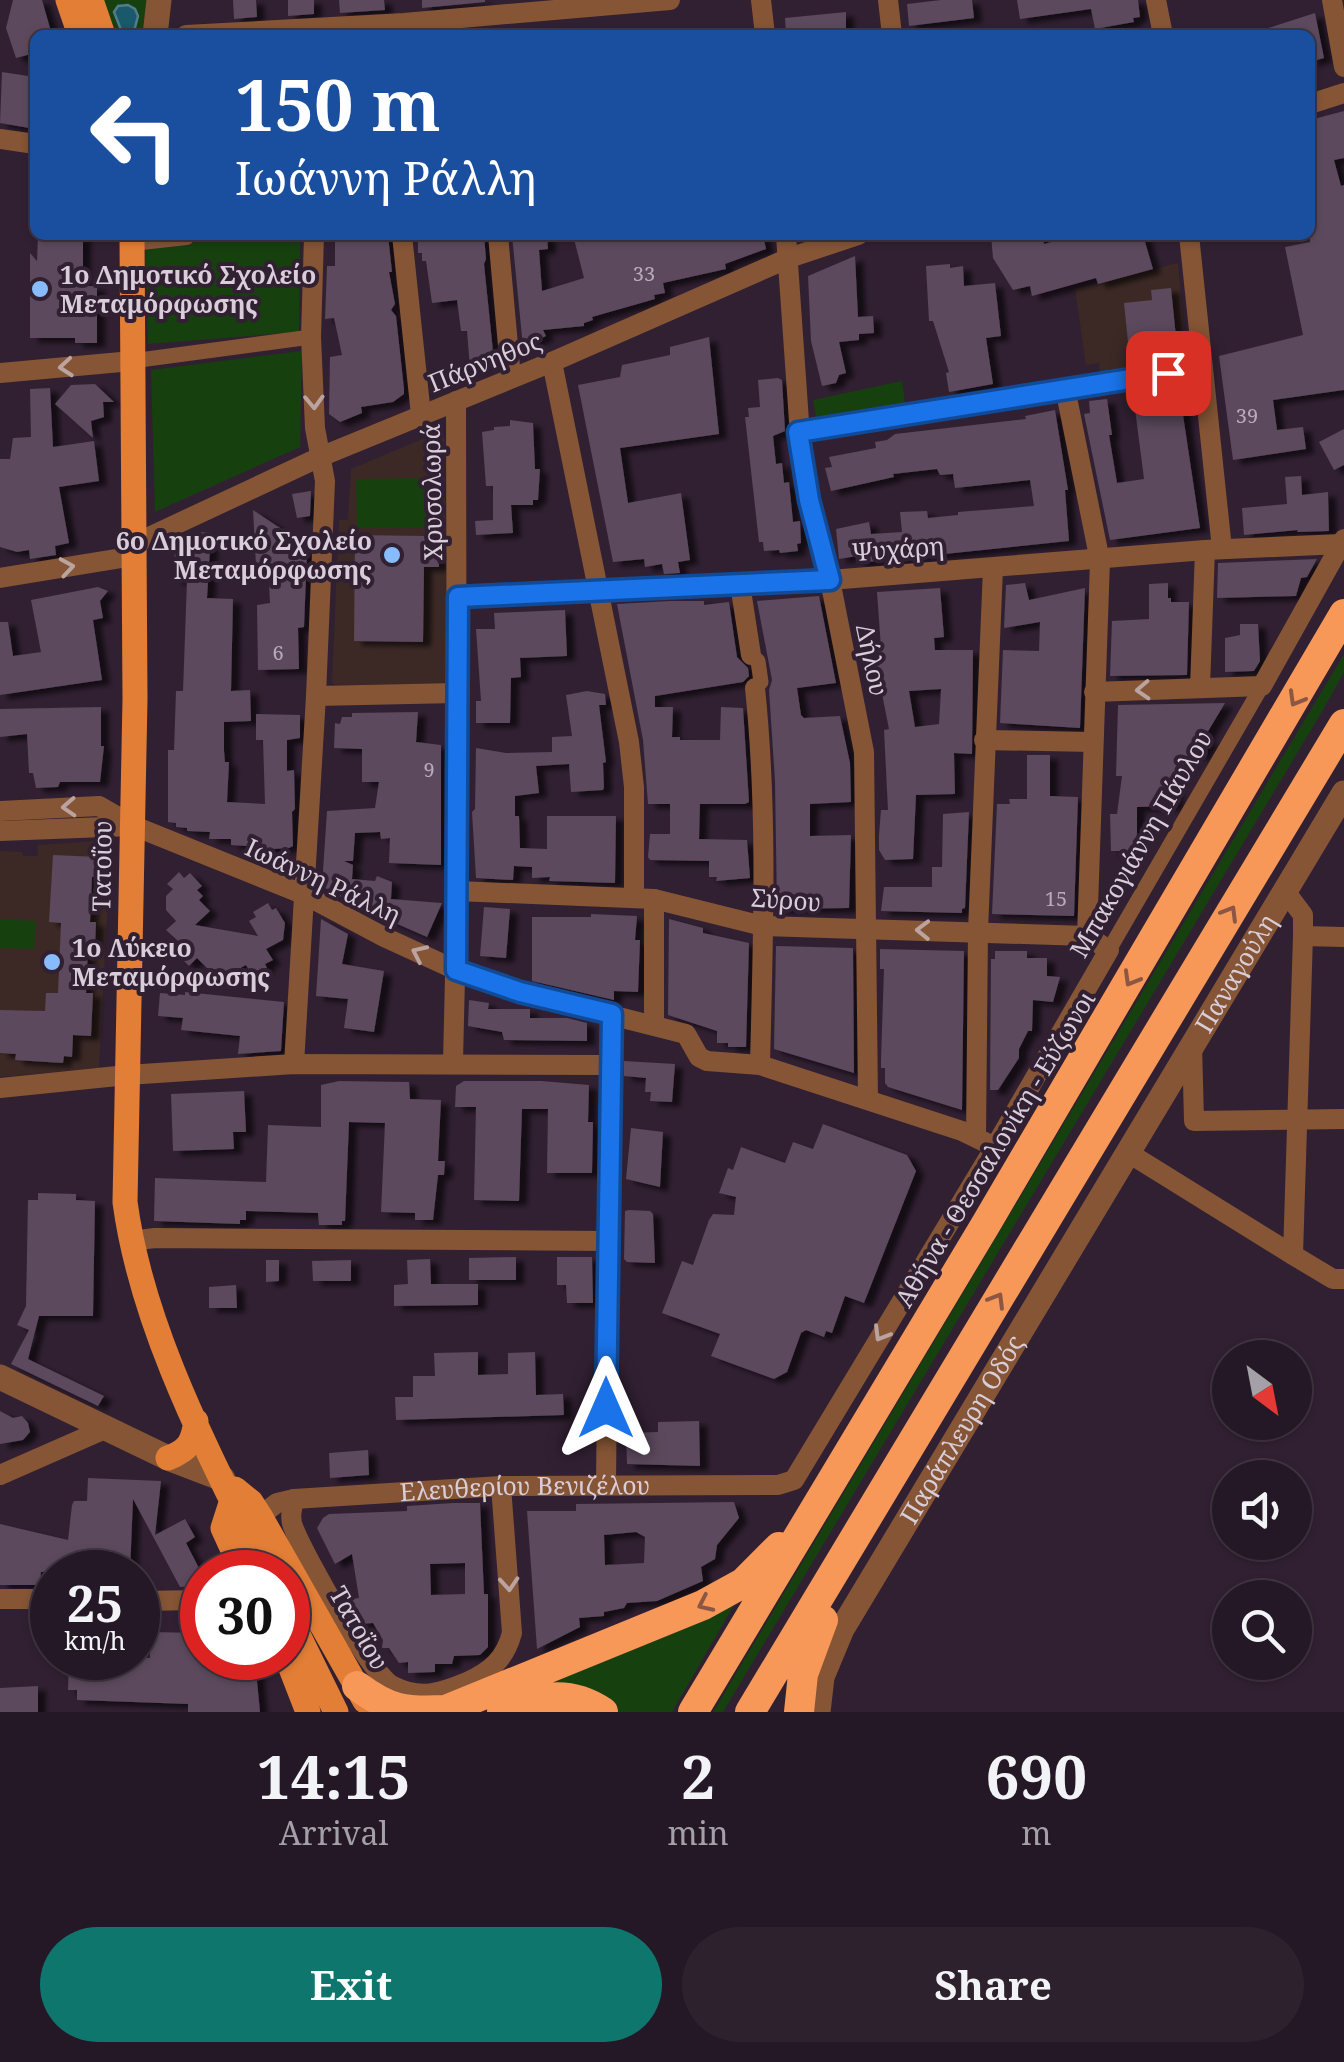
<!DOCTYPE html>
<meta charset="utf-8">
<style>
body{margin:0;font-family:"Noto Serif",serif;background:#2d212e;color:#f1f3f6;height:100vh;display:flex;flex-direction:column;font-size:38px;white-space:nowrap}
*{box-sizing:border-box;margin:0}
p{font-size:32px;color:#a3a0a7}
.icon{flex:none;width:55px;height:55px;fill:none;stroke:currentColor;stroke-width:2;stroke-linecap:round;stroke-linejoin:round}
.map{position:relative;height:1712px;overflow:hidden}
.drawer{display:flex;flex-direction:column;background:#251826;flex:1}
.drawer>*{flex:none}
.guide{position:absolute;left:30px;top:30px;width:1285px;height:210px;border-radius:15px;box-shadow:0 2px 8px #0004,0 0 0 2px #423743;background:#1a4fa0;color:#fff;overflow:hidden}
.needle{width:65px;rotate:148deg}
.fabs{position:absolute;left:1212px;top:1340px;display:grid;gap:20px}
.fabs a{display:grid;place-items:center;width:100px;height:100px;border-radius:50%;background:#251826;box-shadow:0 2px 8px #0004,0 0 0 2px #423743;font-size:50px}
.speed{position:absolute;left:30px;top:1550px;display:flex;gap:20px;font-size:50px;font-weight:700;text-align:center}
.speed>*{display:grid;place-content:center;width:130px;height:130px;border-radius:50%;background:#251826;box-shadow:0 2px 8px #0004,0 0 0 2px #423743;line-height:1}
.speed small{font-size:25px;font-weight:400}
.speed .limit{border:15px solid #d22;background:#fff;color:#111}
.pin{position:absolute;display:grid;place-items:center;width:85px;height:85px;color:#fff;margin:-42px;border-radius:20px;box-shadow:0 5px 15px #0006}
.me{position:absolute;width:110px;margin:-55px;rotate:0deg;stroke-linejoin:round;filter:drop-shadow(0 0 8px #0008)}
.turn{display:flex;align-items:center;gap:35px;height:210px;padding:0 40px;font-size:45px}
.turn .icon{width:130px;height:130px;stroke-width:2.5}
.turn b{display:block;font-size:70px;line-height:85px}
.eta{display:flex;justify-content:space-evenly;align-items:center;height:170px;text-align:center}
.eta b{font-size:60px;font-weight:700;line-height:70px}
.primary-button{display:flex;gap:20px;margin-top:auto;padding:20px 40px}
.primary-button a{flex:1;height:115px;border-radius:60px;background:#0f766e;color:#fff;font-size:40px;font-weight:700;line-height:115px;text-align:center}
.primary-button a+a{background:#2d212e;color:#f1f3f6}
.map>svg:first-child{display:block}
.education{fill:#3c2926}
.green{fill:#17400f}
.water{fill:#1a586c;stroke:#537b8d;stroke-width:2.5}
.building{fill:#5b485d;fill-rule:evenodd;filter:url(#shadow)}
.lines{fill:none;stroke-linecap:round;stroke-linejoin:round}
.pedestrian{stroke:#855535;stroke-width:15}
.minor{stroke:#855535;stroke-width:20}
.tertiary{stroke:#855535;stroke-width:25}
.primary{stroke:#e27e36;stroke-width:25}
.motorway{stroke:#f89858;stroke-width:30}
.oneway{stroke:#bba3a0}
.oneway2{stroke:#8b5643}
.route-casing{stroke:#114b97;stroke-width:25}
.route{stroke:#1a73e8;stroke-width:18}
.poi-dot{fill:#87bbfb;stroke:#312032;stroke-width:4}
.labels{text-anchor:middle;stroke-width:8;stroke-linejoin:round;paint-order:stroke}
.number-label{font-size:20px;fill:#b9acba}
.poi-label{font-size:25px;font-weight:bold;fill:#d8cdd9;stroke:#312032;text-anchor:start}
.street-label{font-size:25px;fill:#d8cdd9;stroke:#312032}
</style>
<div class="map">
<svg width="1344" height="1712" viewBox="0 0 1344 1712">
<defs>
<filter id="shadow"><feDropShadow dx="8" dy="4.5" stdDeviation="2.5" flood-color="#0009"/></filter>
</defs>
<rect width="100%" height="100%" fill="#312032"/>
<!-- education -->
<path class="education" d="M1178 263 1187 362 1100 374 1099 363 1086 365 1075 289Z
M444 430 448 684 335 685 332 682 339 520H348L351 469Z
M111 840 99 1068 0 1077V851L22 852 23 856H38V845Z"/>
<!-- green -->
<path class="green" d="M103 0H147L142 35H113Z
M300 235 299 332 148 344 145 246Z
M302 351 300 447 155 512 151 370Z
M902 381 905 403 816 417 813 400Z
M434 478V528H357L356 479Z
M1344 654V672L1323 710 723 1712H713Z
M0 919 36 921 34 949 0 948Z
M737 1600 672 1712H616L542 1685Z"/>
<!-- water -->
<path class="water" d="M128 5 135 9 138 16 133 35H123L114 12 118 6Z"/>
<!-- building -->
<path class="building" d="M13 0H42L52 35H35V53L16 58 6 28Z
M233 0H256L257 17 234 19Z
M288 0H314V14L288 16Z
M339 0H384L385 10 340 13Z
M422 0H485V2L422 8Z
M941 0H972L974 18 909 26 907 4Z
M1017 0H1138L1140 17 1133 18 1134 22 1095 29 1091 9 1020 19Z
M846 12V34L786 35 785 18Z
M1315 13 1324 58 1310 62V35H1257L1256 32Z
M2 72 35 77V129L0 123Z
M1344 111V158L1334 160 1341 186 1344 185V390L1273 400 1277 430 1303 427 1306 449 1233 460 1219 356 1303 335 1285 247 1310 242V120Z
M38 235H83V286H97V343H75V338H30V253L37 261Z
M335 235H388L392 272H389L395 304 391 310 396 316 404 389V394L393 402 361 407 362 413 340 422 329 414 330 357 342 355 334 318 325 319 327 266H335Z
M418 235H450V239L484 235 486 259 484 264 494 361 470 368 467 331H461L457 300 432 303 426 261H422V253H418Z
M512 235H547L548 249 539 250 542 291 584 278 573 235H763L766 249 725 264 726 269 663 283 665 293 654 295 655 299 592 317 593 320 584 323V326L543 330 546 336 523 347Z
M991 235H1042L1044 244 1077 235H1143L1153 269 1098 284 1096 278 1032 296 1030 286 1013 290 993 258Z
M855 256 858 317 873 316 874 333 859 334V340L839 342 846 373 839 375 836 383 822 386 811 341 808 276Z
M950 264V268L963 266 964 286 995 283 1001 336 986 338 993 384 949 392 946 373 949 372 933 321H929L926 266Z
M1171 288 1176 337 1128 342 1124 303 1152 300 1151 290Z
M709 337 719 434 620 448 628 503 681 493 690 560 678 562 680 573 664 574 662 564 645 567 644 559 613 562 578 385 620 377 622 365 670 355V347Z
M778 378 782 380 785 431 773 436 776 464 782 463 784 483 789 482 793 522 800 521 801 543 797 544 798 551 780 553 779 550 764 551 763 542H759L745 417H749L748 408 760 407 758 380Z
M95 384 114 402H103L104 417 91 421 93 438 55 404 71 385Z
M50 388 53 447 94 441 99 481 59 487 69 543 55 546 56 555 30 559 29 550 17 552 0 547V459H10L13 438 31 437 30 389Z
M1180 395 1200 528 1110 540 1084 414 1090 413 1089 401 1107 399 1112 435H1109L1117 483 1144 479 1134 401Z
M1055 410 1068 490H1065L1069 541 858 563 857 556 839 559 836 529 869 522 871 534 902 532 900 512 927 511 928 518 958 515V512L1034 506 1030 480 955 488 953 474 940 475 937 469 893 474 894 477 831 491 825 468 832 467 829 457 876 448 875 442 887 440 895 434 1026 419 1025 416Z
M510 420 533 423 535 469H540L538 500H533V505H511L513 533 476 535 475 521 493 520V486H486L482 432 494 430V427L510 426Z
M1344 429V465L1334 470 1319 442Z
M1301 476 1302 495 1328 492 1329 531 1297 532 1298 530 1244 535 1242 508 1287 504 1285 477Z
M311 491 310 516 297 518 292 494Z
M253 510 301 542 302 552 307 551 304 627 298 628 299 669 258 670 257 605 270 603 268 564 256 565Z
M211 532 207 598 233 599 231 691 250 690 251 721 224 722V751L225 762H229L227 802 265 804 263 740H256V714L300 715V738L287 740V771L294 770 295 809 292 812 293 846 289 848 259 850V847L231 845V839H209L210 832 187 831V828L176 827V823L168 822V750H174L176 691H183L187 580H174L175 545 189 541 190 533Z
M355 535 424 536 425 541H439V567H424L423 642 354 641Z
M1317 559 1307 577 1301 578 1296 596 1217 598 1218 563Z
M1025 583 1029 600 1085 588 1080 728 1000 723 1003 650 1039 651 1040 622 1004 628 1006 585Z
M1168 583V598H1171V602H1189L1187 675 1110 676 1112 621 1149 619V584Z
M98 587 108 591 100 601 103 618 93 620 102 680 0 695V622H8L13 656 41 652 31 600Z
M940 588 944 637 934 638 935 650H973L972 754 954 753 955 794 916 795 913 859 885 860 879 850V835L881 810H888L884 730 889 729 876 664 879 663 877 649 881 648 877 592ZM941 689 939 724 915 727 909 691Z
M819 596 836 683 797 688 801 715 804 718 840 716 850 763 851 802 810 804V836L851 835 849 908 777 909 775 781 769 690 772 680 757 601Z
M670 601H704V605L729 602 737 657 748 668 749 676 743 682 655 696V707H673L672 737H680V740H720L721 707 743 708 749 802 745 804H700L699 839 747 840 750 878 716 881 717 877H709V861L650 860 648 857 650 834H670V804H648L643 740 617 604Z
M565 610 567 656 520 658 521 677 511 678 510 723H476V701H481L476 629H495L494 613Z
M1240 624H1258L1260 661 1254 671 1225 672V638L1240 635Z
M587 691 605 694 606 705H599L606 762 603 763 604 787 603 790 571 792 569 764 536 766 539 793 515 796V816H519L520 848 547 849V816H616L615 883 549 881 550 877 532 878V867L514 866 513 880 476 878 472 812 475 809 476 748 506 753 552 752V737L572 736 566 695Z
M1225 703 1204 738 1210 741 1201 757 1195 753 1176 783 1175 806 1137 807V851H1111L1110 814H1117L1122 776H1116L1118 705Z
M101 707V746H104L100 782H60L58 787 36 788 33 773H29L27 734 0 737V709Z
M418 712 416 742 441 745V865L389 863 390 838 381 839 380 832 355 833 353 861H344L353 865 352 879 375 881 377 876 392 882 391 899 442 903 427 937 354 905 322 886 327 811 375 808 379 782H362V749L334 748 335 723 340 724 342 717H352V713Z
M1027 755H1050V796L1078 797 1074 916 992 914 997 804H1010L1009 799H1027Z
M969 812 965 908 962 909V913L881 911 884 887H932V867H942L943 814Z
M53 855 98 857 97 877H92L90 922H96L95 947 88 946 86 993H93L91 1036 73 1035 72 1057 64 1056 63 1063 15 1060 16 1054 0 1053V1010L45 1011 46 993H58L61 923 49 922Z
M179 872 184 878 190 873 202 886 197 890 203 896 199 900 210 911 195 925 258 936 249 921 256 917 253 912 268 903 272 910 276 908 285 923 283 940 266 949 273 960 265 964 267 968 252 976 246 965 233 972 207 968 197 958 189 966 171 948 178 941 166 930 176 921 166 910V896L173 889 167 884Z
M484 907 510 909 506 958 480 956Z
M591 914 637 916 635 940H640L638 992 614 991V1000L532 981V917H591Z
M321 919 348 934 342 964 384 971 374 1032 344 1028 348 999 316 996Z
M669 919 703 928V933L749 943 746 1047H728V1043H717V1031L668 1015Z
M776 946 853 948 854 1073 774 1049Z
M880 949 964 951 962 1110 888 1087 885 1083V1068H881V1060L884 969H880Z
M995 951H1027V958H1047V976L1060 977 1053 1002 1033 1000 1032 1031H1028L1019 1049V1058L998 1090H990L991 959H995Z
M185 992 284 1002 281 1051 238 1054 240 1036 181 1030 183 1018 158 1016 160 993 185 995Z
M469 1000 489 1003 488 1009H530V1018H567L587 1023V1041L504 1040 502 1032 468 1026Z
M624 1061 675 1064 672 1102 650 1101 651 1092H645L646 1078 624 1076Z
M339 1081 409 1082 410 1099 441 1100 438 1161H445L444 1175H438L433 1220H415V1213L381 1212 385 1123 349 1122 345 1221H342V1225H319L318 1213 246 1211V1220H240V1224L154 1221 155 1178 266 1182 268 1125 321 1127V1085Z
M464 1081H541L589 1085 588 1122H593L592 1173H547L548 1109H522L519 1201 474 1200 476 1107H455L456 1086Z
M244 1091 246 1132H233L234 1149 173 1151 171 1094Z
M823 1124 907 1155 916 1171 864 1303 845 1296 832 1333 826 1331 824 1337 806 1330 801 1333 787 1372 774 1379 711 1356 720 1334 662 1313 682 1261 693 1265 709 1220 713 1214 734 1215 736 1197 719 1193 728 1168 733 1170 741 1147 785 1163 793 1142 813 1149Z
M631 1128 663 1132 660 1187 626 1179Z
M38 1193 76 1194V1200L95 1201 93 1316H39L28 1359 104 1396 98 1406 11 1364 29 1330 17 1325 26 1306 28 1200H38Z
M629 1210 650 1211 653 1214 655 1263 627 1262 624 1259 625 1211Z
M516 1257V1280H469V1258Z
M557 1257H592L593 1303H567L566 1285H557Z
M430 1259 431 1284H478V1305L394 1306V1285L408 1284 407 1260Z
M266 1260H279V1281L266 1282Z
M351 1260V1281H313L312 1261Z
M236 1285 237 1308H209V1287Z
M478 1352V1375L508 1374V1353L535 1352 536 1395 563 1394 564 1415 396 1420 395 1397H413V1376H435L434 1353Z
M0 1411 13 1418 22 1416 28 1423 30 1432 23 1440 0 1444Z
M699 1421 700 1466 627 1464 626 1433 658 1432V1422Z
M368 1450 369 1475 330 1478 329 1453Z
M88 1478 161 1481 155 1535 185 1519 195 1537 186 1543 202 1574V1582L194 1586 180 1587 133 1499 130 1572H41L40 1585H0V1524L68 1540 72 1505 74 1501H87Z
M734 1502 739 1518 717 1545 715 1559 701 1567 703 1581 657 1601 627 1603 624 1608 604 1612V1616L579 1618 580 1627 537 1649 527 1511H576V1504ZM636 1532 645 1537 644 1563 605 1565 604 1535Z
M453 1503H480L484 1594H488V1647L480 1655 454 1656 452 1664H435V1672L408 1673V1662L399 1663 389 1648H382L383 1640 373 1623 362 1624 351 1606 350 1599 359 1598 352 1554 335 1564 317 1528 323 1518 329 1514 407 1511V1506ZM465 1563V1594L431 1595 430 1564Z
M150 1632 202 1633V1658H260V1672L256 1671 260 1712H188V1704L77 1700V1690H68L69 1658H150Z
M38 1686V1712H0V1688Z"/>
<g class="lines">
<!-- pedestrian -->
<path class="pedestrian" d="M132 361 311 337
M751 655 758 661 761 682 755 688
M1109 950 1262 686"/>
<!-- minor -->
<g class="minor">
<path d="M761 0 765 35"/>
<path d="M888 0 892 35"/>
<path d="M1156 0 1163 35"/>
<path d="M1332 0 1344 67"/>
<path d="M186 35 404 23 670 0"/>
<path d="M1310 104 1344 93"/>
<path d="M0 139 35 144"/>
<path d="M402 235 421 415"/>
<path d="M498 235 511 378"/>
<path d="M786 235 802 464 830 580 864 752 868 1099"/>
<path d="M1189 235 1222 549"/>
<path d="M132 241 186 235"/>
<path d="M552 362 629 742 634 787V897"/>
<path d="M0 373 132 361"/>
<path d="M1065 388 1100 561 1087 936"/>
<path d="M798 432 1202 368"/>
<path d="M134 544 320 457 552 362 789 258 858 235"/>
<path d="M0 578 134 556"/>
<path d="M740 584 751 655"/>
<path d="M458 597 830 580 1205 550 1341 544"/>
<path d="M1200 687 1205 550"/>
<path d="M755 688C768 813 763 939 760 1065"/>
<path d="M1094 692 1262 686 1344 539"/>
<path d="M316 696 457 693"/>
<path d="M984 740 1093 742"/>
<path d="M0 811 99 806 134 826 305 895 384 937 456 970 519 992 686 1034 699 1057 707 1061 760 1065 962 1131 995 1147"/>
<path d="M0 831 132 826"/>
<path d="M1285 891 1303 915V936L1344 937"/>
<path d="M654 899V1024"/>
<path d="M1192 1044 1194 1121 1344 1119"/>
<path d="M453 1062 457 891 456 401"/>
<path d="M294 1064 316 696 325 481 315 428 311 337 314 235"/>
<path d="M0 1088 127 1075 294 1064 610 1065"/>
<path d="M976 1137 978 931 993 568"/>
<path d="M1127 1152 1293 1255 1333 1279H1344"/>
<path d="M130 1241 155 1238 607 1241"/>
<path d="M1293 1255 1303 936"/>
<path d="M0 1475 107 1428"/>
<path d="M606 1484 611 1014"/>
<path d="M294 1499C292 1509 289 1519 294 1529 305 1557 371 1675 393 1686 420 1700 441 1693 467 1682 491 1671 505 1659 512 1633L501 1486"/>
<path id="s1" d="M260 1516 277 1503 294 1499 501 1486 778 1485 794 1480 995 1147 1109 950 1087 936 763 926 654 899 457 891"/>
<path d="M0 1599H52"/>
<path d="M138 1601 202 1600"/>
</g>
<!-- tertiary -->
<g class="tertiary">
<path d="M155 35 159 0"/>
<path d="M0 1377 168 1458 223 1479"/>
<path id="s2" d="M818 1712 822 1677 842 1629 1344 793"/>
</g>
<!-- primary -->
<path class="primary" d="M68 0 80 35
M91 0 103 35
M132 235 135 699 125 1202C142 1330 211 1457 267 1572
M168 1458C189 1450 193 1442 196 1421
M235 1489 251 1502 260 1516 365 1701
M232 1500 223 1528 243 1572
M288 1614 336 1712
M287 1658 308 1712"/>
<!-- motorway -->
<path class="motorway" d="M357 1686C389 1710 405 1712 444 1710
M441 1712 703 1605 743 1583 779 1547
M502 1712C538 1696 569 1689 603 1712
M693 1712 986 1224 1344 614
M750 1712 1344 724
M799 1712 803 1674 823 1620"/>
</g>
<!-- one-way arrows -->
<defs><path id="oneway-chevron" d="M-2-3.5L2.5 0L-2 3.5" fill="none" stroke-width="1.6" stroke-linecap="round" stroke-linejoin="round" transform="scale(2.5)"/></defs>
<g class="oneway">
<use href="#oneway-chevron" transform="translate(66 367) rotate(175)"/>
<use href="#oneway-chevron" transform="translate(314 402) rotate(88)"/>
<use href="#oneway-chevron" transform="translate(67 567) rotate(-9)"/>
<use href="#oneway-chevron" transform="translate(1143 690) rotate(177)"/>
<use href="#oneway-chevron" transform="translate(69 807) rotate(177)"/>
<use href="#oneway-chevron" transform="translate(923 930) rotate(-179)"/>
<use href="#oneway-chevron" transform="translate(419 953) rotate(-155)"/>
<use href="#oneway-chevron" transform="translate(881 1334) rotate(121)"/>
<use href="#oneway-chevron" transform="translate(509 1584) rotate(86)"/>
</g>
<g class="oneway2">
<use href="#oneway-chevron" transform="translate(1296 699) rotate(120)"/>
<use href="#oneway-chevron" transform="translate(1230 913) rotate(-59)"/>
<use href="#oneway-chevron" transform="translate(1131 979) rotate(120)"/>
<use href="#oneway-chevron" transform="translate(997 1300) rotate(-59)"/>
<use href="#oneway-chevron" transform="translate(705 1604) rotate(155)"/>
</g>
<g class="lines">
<defs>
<path id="route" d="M606 1408 612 1014 520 992 456 970 458 597 830 580 809 500 798 432 1168 373"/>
</defs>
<!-- route casing -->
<use href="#route" class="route-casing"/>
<!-- route -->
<use href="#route" class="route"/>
</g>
<!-- markers -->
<g class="poi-dot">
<circle cx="40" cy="289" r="10"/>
<circle cx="392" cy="555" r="10"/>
<circle cx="52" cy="962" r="10"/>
</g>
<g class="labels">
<!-- number labels -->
<g class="number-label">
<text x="644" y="281">33</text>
<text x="1247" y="423">39</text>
<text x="278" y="660">6</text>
<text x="429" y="777">9</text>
<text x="1056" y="906">15</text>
</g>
<!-- poi labels -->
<g class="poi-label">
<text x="60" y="284">1ο Δημοτικό Σχολείο<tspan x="60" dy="29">Μεταμόρφωσης</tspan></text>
<text x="372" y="550" text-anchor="end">6ο Δημοτικό Σχολείο<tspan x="372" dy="29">Μεταμόρφωσης</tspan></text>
<text x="72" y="957">1ο Λύκειο<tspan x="72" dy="29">Μεταμόρφωσης</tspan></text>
</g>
<!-- street labels -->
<g class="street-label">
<text transform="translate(485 362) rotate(-22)" y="9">Πάρνηθος</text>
<text transform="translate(432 492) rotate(-91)" y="9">Χρυσολωρά</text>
<text transform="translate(898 549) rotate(-4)" y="9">Ψυχάρη</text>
<text transform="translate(872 660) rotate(78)" y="9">Δήλου</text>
<text transform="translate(1141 844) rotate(-60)" y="9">Μπακογιάννη Πάυλου</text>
<text transform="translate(102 866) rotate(-89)" y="9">Τατοΐου</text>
<text transform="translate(323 881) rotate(25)" y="9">Ιωάννη Ράλλη</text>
<text transform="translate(786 900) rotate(4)" y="9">Σύρου</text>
<text dy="9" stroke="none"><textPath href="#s2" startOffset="852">Παναγούλη</textPath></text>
<text transform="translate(995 1149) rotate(-59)" y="9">Αθήνα - Θεσσαλονίκη - Εύζωνοι</text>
<text dy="9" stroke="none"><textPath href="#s2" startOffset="320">Παράπλευρη Οδός</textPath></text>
<text dy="9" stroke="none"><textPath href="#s1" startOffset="270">Ελευθερίου Βενιζέλου</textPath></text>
<text transform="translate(359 1628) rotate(60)" y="9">Τατοΐου</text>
</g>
</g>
</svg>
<div class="fabs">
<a><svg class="needle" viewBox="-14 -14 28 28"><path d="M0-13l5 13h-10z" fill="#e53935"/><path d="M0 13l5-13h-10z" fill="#a3a0a7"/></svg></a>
<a><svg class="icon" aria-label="sound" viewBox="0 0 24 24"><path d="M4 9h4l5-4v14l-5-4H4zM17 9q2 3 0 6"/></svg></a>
<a><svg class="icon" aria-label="search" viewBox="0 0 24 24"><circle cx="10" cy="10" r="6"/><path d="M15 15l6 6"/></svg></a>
</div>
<div class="speed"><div>25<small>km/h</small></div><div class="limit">30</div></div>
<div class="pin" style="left:1168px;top:373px;background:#d93025"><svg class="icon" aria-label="arrive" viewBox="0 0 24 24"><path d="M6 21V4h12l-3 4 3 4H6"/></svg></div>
<svg class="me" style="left:606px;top:1408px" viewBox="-20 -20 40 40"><path d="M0-17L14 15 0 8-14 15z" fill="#1a73e8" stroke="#fff" stroke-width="4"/></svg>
<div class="guide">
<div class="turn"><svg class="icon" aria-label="left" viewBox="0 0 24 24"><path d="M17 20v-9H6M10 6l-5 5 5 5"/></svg><div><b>150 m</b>Ιωάννη Ράλλη</div></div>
</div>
</div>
<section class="drawer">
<div class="eta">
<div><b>14:15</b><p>Arrival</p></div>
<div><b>2</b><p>min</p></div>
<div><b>690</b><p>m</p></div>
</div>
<div class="primary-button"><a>Exit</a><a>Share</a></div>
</section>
